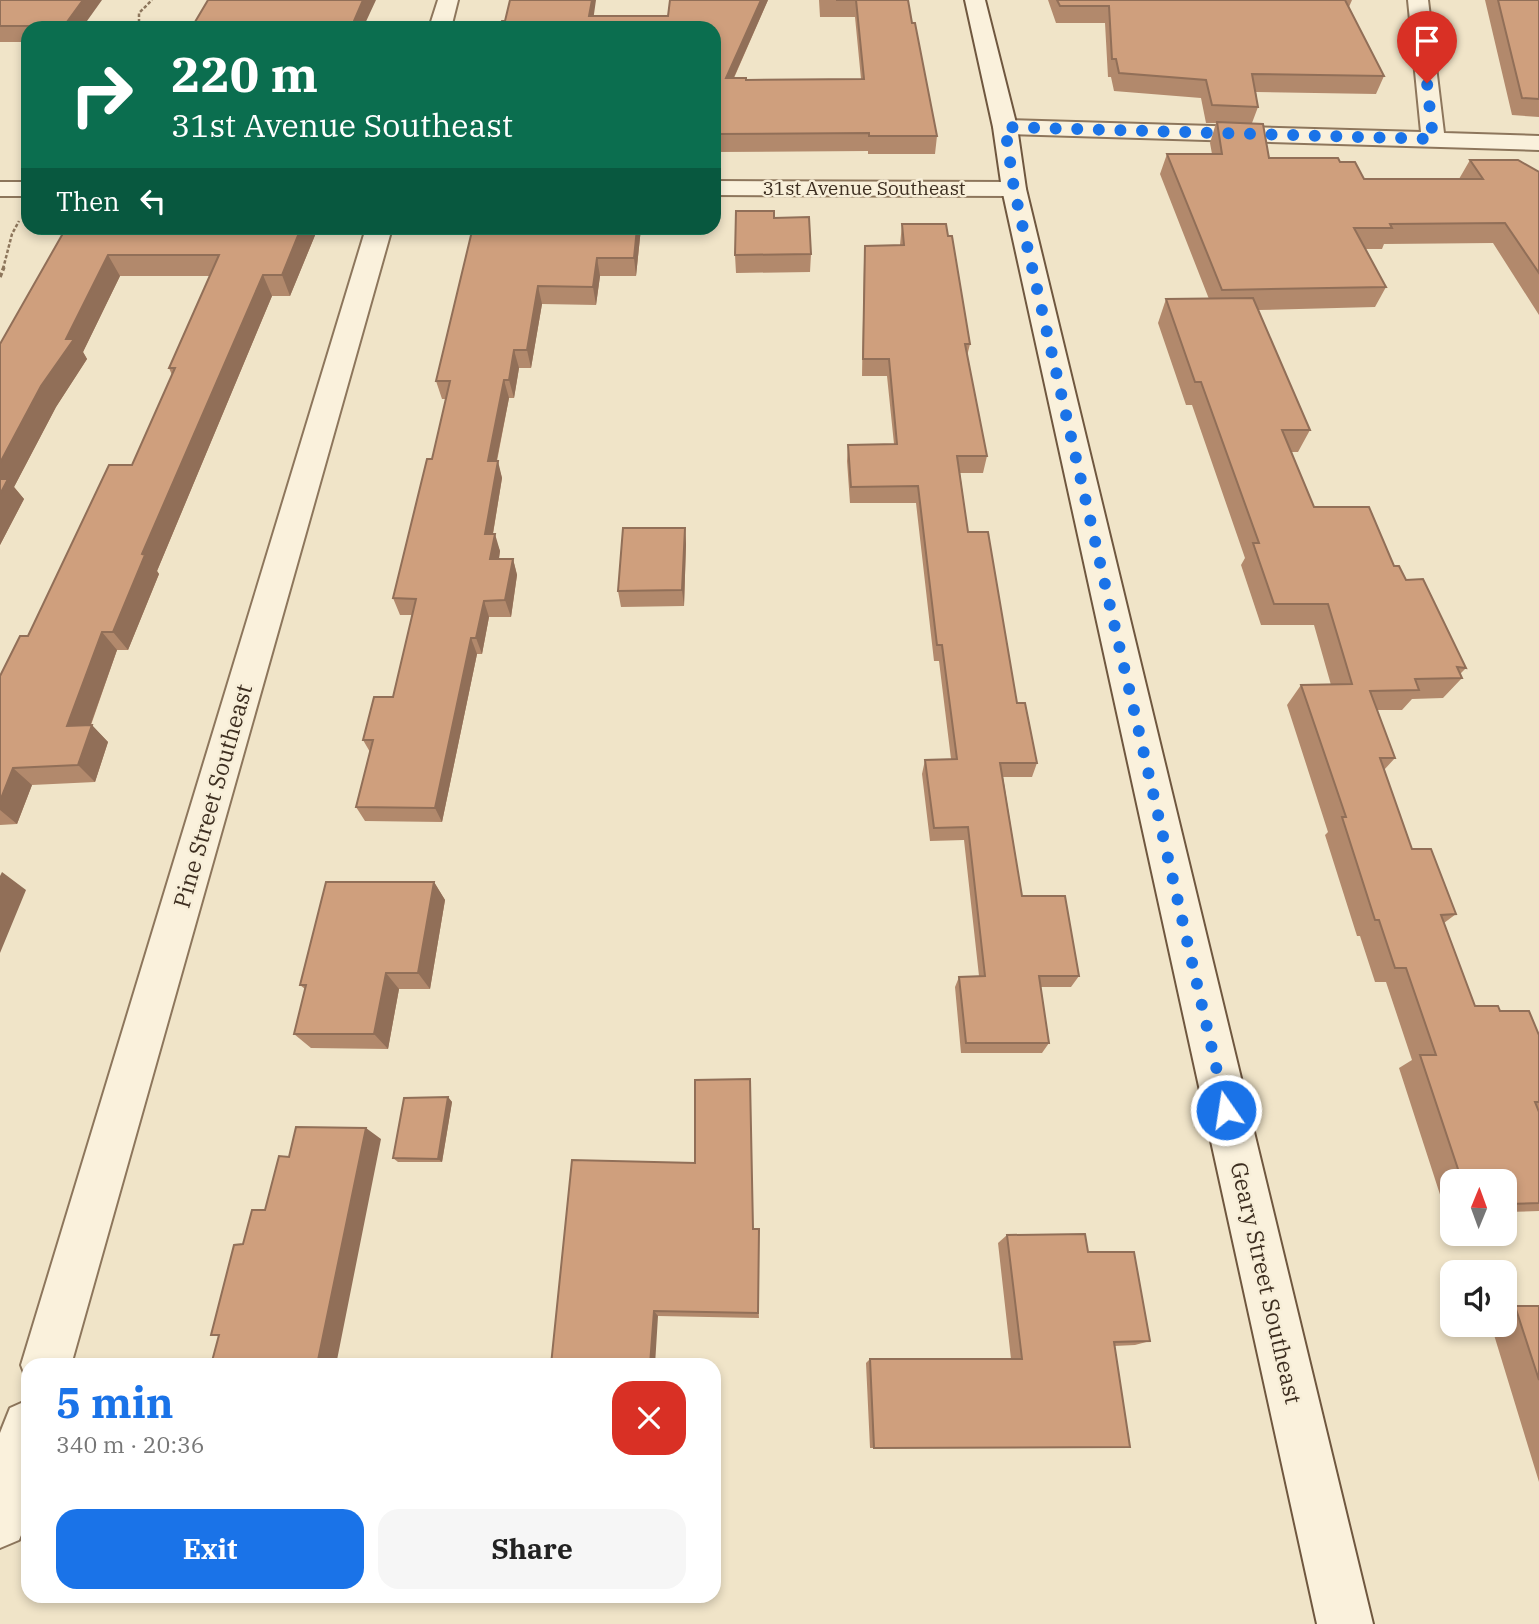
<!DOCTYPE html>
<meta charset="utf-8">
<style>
body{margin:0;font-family:"IBM Plex Serif",serif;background:#f6f6f6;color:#222;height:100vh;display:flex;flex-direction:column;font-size:26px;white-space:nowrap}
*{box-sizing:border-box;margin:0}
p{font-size:23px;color:#767676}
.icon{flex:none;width:38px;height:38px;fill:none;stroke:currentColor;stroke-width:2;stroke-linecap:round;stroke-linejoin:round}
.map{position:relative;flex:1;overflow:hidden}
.side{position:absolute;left:21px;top:1358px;width:700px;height:245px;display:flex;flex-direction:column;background:#fff;border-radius:21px;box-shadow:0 4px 10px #0003}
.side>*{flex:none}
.hud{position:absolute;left:21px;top:21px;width:700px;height:214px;border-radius:21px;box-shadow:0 4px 10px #0003;background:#0b6e4f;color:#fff;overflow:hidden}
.needle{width:46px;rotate:1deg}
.buttons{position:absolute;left:1440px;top:1169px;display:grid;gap:14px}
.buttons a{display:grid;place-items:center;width:77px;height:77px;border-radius:14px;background:#fff;box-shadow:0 4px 10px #0003;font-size:35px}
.pin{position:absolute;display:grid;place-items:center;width:60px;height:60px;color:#fff;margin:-72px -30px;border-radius:50% 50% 50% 0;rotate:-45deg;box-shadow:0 0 7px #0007}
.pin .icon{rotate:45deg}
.me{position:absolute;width:77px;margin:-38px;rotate:347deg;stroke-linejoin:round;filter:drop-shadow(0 0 5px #0008)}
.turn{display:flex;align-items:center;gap:24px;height:147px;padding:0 35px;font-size:32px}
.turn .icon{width:91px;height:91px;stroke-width:2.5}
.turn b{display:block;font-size:49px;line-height:60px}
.then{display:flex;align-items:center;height:66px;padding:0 35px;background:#0003;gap:14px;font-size:26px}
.round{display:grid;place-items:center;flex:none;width:74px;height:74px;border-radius:21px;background:#f6f6f6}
.head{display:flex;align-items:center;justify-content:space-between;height:119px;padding:0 35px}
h1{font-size:42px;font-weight:700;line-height:52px;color:#1a73e8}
.button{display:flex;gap:14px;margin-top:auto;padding:14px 35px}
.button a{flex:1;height:80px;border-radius:21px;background:#1a73e8;color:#fff;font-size:28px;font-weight:700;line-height:80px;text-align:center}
.button a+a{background:#f6f6f6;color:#222}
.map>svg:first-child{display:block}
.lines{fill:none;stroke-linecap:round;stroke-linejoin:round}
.street-casing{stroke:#8d765c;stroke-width:4}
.secondary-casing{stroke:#6f573f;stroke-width:4}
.path-far1{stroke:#8d765c;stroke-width:2.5;stroke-dasharray:3.5 2;stroke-linecap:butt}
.path{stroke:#8d765c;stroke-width:3.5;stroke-dasharray:4.5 2.5;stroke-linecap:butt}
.street{fill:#faf1dc;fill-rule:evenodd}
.secondary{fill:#faf1dc;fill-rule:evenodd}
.wall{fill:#b2896c}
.shaded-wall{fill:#916f58}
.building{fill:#cf9f7d;stroke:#916f58;stroke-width:2}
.route{stroke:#1a73e8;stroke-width:12;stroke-dasharray:0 21.6}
.labels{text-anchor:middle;stroke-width:5;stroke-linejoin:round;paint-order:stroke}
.far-street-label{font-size:19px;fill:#3d2e20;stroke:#f7eed8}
.street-label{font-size:23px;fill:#3d2e20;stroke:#f7eed8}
</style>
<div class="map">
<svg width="1539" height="1624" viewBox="0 0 1539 1624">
<rect width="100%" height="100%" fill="#f0e4c8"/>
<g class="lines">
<defs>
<path id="street" d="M438 0H458L451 28H429Z
M1408 0H1428L1444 133 1539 136V150L1005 134 997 132 993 127 997 122 1005 120 1421 132Z
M714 181 1014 182 1023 184 1026 189 1023 194 1014 196 714 195Z
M0 182H28V196H0Z
M366 228H392L71 1365H28V1383L21 1365Z
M28 1400V1518L19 1540 0 1548V1433L10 1408Z"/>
<path id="secondary" d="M965 0H985L1017 127 1026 189 1373 1624H1317L1002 189 993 127Z"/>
</defs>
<!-- street casing -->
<use href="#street" class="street-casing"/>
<!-- secondary casing -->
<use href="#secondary" class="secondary-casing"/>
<!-- path-far1 -->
<path class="path-far1" d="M139 28V13L152 0
M3 269 12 234 19 221"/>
<!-- path -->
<path class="path" d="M0 277 4 267"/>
<!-- street -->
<use href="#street" class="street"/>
<!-- secondary -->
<use href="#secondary" class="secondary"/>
</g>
<!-- wall -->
<path class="wall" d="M0 0 82 28H28V42H0Z
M768 0 734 78 746 80 861 79 855 17H820L819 0H908L912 23 937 136 935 154H868V151L714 152V28L594 16H668Z
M1048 0H1352L1349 7 1384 76 1376 94 1256 92 1258 107 1252 123 1269 158 1340 162 1364 179H1459L1470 160 1539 172V315L1493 243 1384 244 1382 249H1365L1386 287 1375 307 1258 310 1310 430 1298 452H1291L1314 507 1394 566 1406 580 1466 668 1460 674 1462 678 1443 698 1412 699 1402 710H1377L1395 758 1384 770 1412 849 1456 914 1444 923 1475 1006 1500 1011 1539 1035V1211L1505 1212V1181H1452V1213H1446L1399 1068 1412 1060 1386 982H1375L1360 936H1357L1325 835 1328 832 1287 705 1301 685H1331L1314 625H1261L1241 565 1245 558 1192 405H1186L1158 323 1166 299H1209L1160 174 1167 154H1212L1210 143 1216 123H1206L1201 98 1114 91 1111 77H1108L1105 23H1056Z
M1485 0H1539V117L1512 115Z
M774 218 811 254 810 272 736 273 735 255Z
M902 224 970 344 967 356 987 456 983 473H960L968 532 1017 703 1037 763 1032 777H1003L1022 896 1079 976 1071 987H1041L1049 1043 1042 1053H961L955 987 959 977 979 976 964 840 930 841 922 774 925 760 951 759 939 661H934L916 503H850L847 461 848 445 894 444 887 376H862L864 263 865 246 900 245Z
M66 228H318L290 296H272L157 571 159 574 128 650H117L91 725 108 742 95 782 32 785 17 824 0 825V676L28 636 132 465 172 375 169 368 210 276H120L83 352 87 359 56 407 14 487 24 499 0 545V344Z
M641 228 636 276H600L596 305 542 304 531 368H519L514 398H509L497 461 502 478 493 534 500 551 499 559H513L517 575 511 617H489L482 654H477L442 822 365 821 356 807 370 752 363 740 393 697 412 615H400L393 598 432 459 446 399H442L436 381 477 231Z
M685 528 686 544 684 606 621 607 618 591Z
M434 882 445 900 430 989H399L388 1049 311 1048 294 1034 305 989 300 985Z
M448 1097 452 1102 442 1162H398L393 1158Z
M753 1229 759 1318 658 1316 551 1365Z
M1007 1235 1088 1252 1150 1341 1135 1345 1114 1346 1130 1447 870 1448 866 1363 870 1359H1011L998 1243Z
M1515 1306H1539V1482L1491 1325H1505V1308Z"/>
<!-- shaded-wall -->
<path class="shaded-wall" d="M83 0H102L82 28H66L64 26Z
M363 0H376L363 28H351Z
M592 0H596L592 28 589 16Z
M761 0H768L726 95V78Z
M301 228H318L290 296 282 275Z
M637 228H641L636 276 634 258Z
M108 255 120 276 83 352 87 359 56 407 14 487 24 499 0 545V463Z
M597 258 600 276 596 305 593 287Z
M263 275 272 296 157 571 159 574 128 650 113 632 142 554Z
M538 286 542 304 531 368 527 350Z
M514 350 519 368 514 398 509 380Z
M504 380 509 398 493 478 488 461Z
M498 461 502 478 490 551 485 534Z
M685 528 686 544 684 606 682 590Z
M495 534 500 551 496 576 490 559Z
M513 559 517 575 511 617 505 600Z
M484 601 489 617 482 654 476 638Z
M102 632 117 650 84 743 67 726Z
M471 638 477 654 442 822 435 808Z
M92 725 108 742 95 782 78 765Z
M13 768 32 785 17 824 0 810V801Z
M2 872 26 890 0 953V876Z
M434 882 445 900 430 989 418 973Z
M386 973 399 989 388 1049 374 1034Z
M448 1097 452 1102 442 1162 438 1159Z
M366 1128 381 1139 336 1365H317Z
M654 1311 658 1316 655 1365H650Z"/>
<!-- building -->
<path class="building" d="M0 0H83L64 26H0Z
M208 0H363L351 28 192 27Z
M510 0H592L589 16H668L670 0H761L726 78H746V80L864 79 856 0H836H908L912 23H915L937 136H869V133L714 134V28H500L502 21H505Z
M1057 0H1345L1384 76 1252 74 1258 107 1212 105 1206 80 1119 73 1116 59H1112L1109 6H1060Z
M1498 0H1539V99L1522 98Z
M1217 122 1263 124 1269 158H1338L1340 162H1355L1364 179H1483L1470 160H1518L1539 172V273L1505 223 1390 224 1392 228H1354L1386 287 1222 290 1167 154H1222Z
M736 211H774V218L809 217 811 254 735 255Z
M902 224H946L948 236H952L970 344H965L987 456H957L968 532H988L1017 703H1025L1037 763H1000L1022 896H1065L1079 976H1039L1049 1043H966L959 977 985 976 968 827 934 828 925 760 957 759 942 645H937L918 486 851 487 848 445 897 444 889 359H863L865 246 904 245Z
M66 228H301L282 275H263L142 554 145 555 113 632H102L67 726 92 725 78 765 13 768 0 801V676L20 636H28L109 465H132L175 368H169L219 255H108L66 339H74L41 386 0 463V344Z
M478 228H637L634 258H597L593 287 538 286 527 350H514L509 380H504L488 461H498L485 534H495L490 559H513L505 600 484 601 476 638H471L435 808 356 807 373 740H363L374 697H393L416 599 393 598 427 459H432L450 381H436L472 231H477Z
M1253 298 1310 430H1282L1314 507H1369L1394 566H1399L1406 580 1423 579 1466 668 1457 667 1462 678 1415 679 1419 690 1370 691 1395 758H1380L1412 849H1431L1456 914 1441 915 1475 1006H1498L1500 1011H1529L1539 1035V1102H1535L1539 1112V1203L1505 1204V1181H1462L1420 1055H1436L1406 968H1395L1379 920H1375L1342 817H1346L1301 685 1352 684 1328 604H1274L1253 543H1259L1201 382H1195L1166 299Z
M0 479H8L0 494Z
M623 528H685L682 590 618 591Z
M326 882H434L418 973H386L374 1034H294L306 985H300Z
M750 1079 753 1229H759L758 1313 654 1311 650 1365H551L572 1160 695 1163V1080Z
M448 1097 438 1159 393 1158 404 1098Z
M296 1127 366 1128 317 1365H211L219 1335H211L234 1245 243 1244 252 1210H265L279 1156 289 1157Z
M1085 1234 1088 1252H1134L1150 1341 1114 1342 1130 1447 874 1448 870 1359H1022L1007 1235Z
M1515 1306H1539V1380Z"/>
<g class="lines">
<!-- route -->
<path class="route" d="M1226 1110 1014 189 1005 127 1433 139 1427 83"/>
</g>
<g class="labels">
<!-- far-street labels -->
<g class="far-street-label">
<text x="864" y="195">31st Avenue Southeast</text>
</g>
<!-- street labels -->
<g class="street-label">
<text transform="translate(213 796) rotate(-74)" y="8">Pine Street Southeast</text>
<text transform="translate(1266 1283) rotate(77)" y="8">Geary Street Southeast</text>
</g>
</g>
</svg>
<div class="buttons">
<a><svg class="needle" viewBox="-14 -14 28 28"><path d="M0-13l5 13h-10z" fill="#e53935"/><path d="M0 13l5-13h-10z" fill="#767676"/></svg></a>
<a><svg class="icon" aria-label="sound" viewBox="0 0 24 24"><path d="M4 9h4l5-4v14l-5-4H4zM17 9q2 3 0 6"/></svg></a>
</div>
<div class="pin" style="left:1427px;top:83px;background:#d93025"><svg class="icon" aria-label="arrive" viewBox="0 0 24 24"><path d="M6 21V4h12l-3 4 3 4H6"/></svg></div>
<svg class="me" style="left:1226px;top:1110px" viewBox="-20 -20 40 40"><circle r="17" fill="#1a73e8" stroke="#fff" stroke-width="3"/><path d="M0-11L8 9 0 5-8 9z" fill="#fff"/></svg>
<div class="hud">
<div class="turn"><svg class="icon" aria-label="right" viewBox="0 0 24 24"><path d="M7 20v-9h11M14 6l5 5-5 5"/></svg><div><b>220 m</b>31st Avenue Southeast</div></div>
<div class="then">Then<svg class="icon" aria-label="left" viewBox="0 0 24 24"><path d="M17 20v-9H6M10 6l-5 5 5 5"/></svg></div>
</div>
<section class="side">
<div class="head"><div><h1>5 min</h1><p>340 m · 20:36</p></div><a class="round" style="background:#d93025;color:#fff"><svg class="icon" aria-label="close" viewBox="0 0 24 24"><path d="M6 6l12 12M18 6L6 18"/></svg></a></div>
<div class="button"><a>Exit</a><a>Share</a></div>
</section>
</div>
